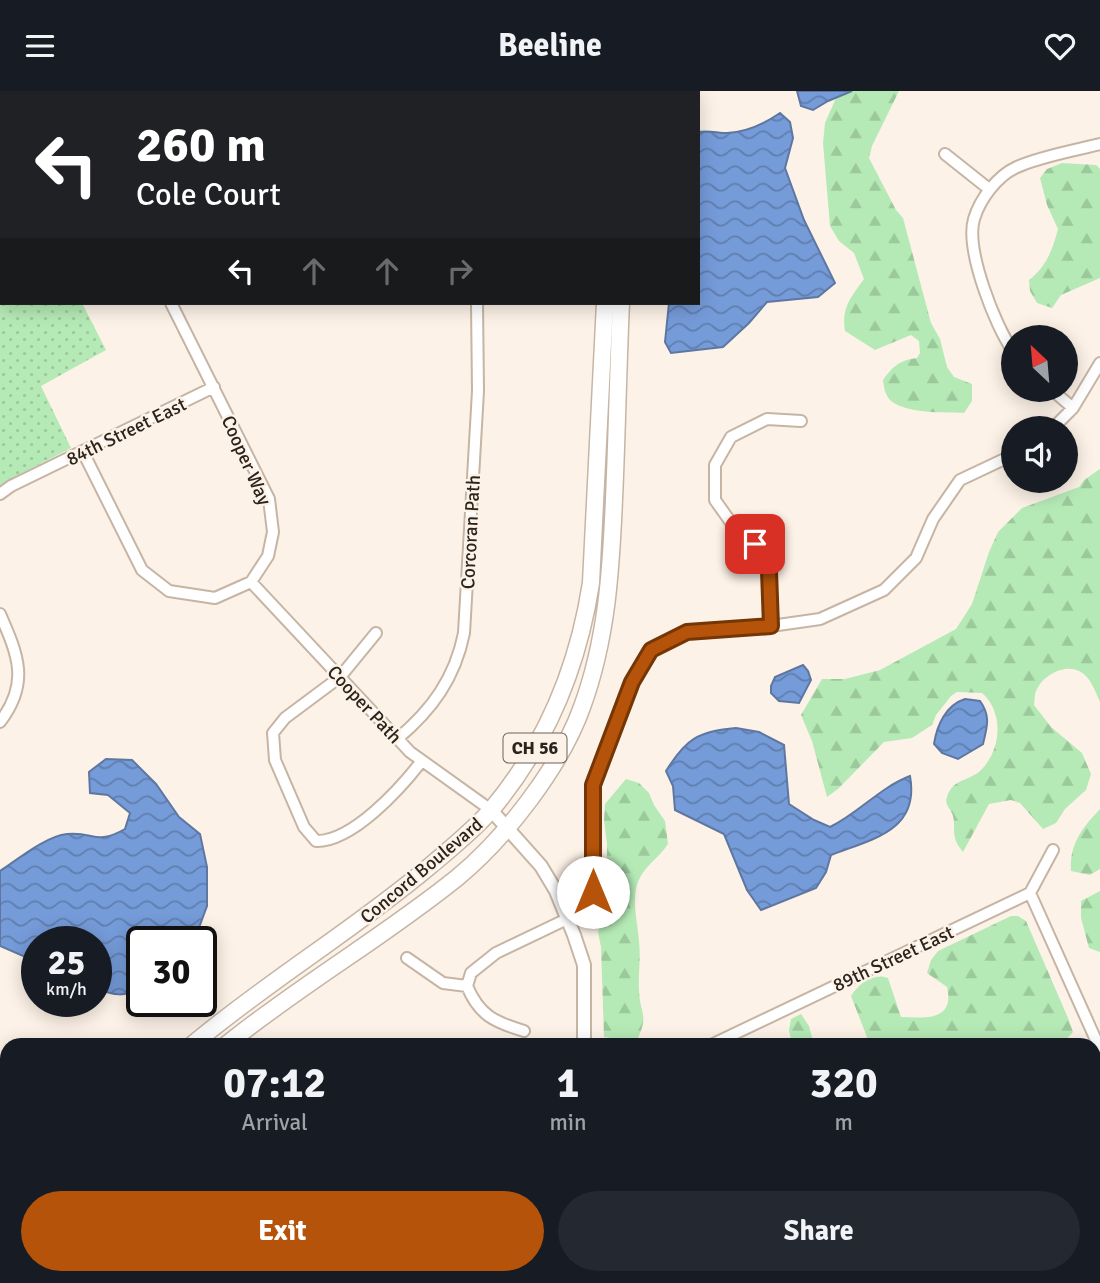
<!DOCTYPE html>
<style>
body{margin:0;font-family:Signika,sans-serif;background:#242831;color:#f1f3f6;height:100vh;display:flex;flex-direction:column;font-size:26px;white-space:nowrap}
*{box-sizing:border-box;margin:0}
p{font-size:23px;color:#9ea1a6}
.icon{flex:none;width:38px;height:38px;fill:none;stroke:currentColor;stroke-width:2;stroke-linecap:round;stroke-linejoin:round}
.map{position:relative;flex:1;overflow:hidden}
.sheet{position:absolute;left:0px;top:947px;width:1101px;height:247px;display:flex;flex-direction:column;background:#171b24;border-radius:21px 21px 0 0;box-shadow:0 4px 18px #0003}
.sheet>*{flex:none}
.banner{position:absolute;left:0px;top:0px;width:700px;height:214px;box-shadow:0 4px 18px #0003;background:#202124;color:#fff;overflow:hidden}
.needle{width:46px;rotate:334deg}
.buttons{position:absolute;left:1001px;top:234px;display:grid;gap:14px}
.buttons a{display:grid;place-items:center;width:77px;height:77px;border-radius:50%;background:#171b24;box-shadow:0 4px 18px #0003;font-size:35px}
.speed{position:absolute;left:21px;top:835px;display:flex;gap:14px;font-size:35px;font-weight:700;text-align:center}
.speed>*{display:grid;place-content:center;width:91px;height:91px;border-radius:50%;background:#171b24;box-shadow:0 4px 18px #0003;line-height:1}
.speed small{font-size:18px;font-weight:400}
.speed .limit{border:4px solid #111;border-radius:10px;background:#fff;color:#111}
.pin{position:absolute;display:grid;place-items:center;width:60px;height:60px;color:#fff;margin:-30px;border-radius:14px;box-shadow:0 4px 10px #0006}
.me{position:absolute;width:77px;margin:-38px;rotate:0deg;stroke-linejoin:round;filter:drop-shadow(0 0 5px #0008)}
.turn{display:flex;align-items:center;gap:24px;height:147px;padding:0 21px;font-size:32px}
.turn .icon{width:91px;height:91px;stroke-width:2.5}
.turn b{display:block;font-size:49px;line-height:60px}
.lanes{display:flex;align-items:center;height:66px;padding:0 21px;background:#0003;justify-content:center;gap:35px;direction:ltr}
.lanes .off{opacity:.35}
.eta{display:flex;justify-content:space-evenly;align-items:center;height:119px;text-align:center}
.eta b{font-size:42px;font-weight:800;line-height:49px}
.button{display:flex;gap:14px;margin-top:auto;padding:14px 21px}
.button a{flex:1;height:80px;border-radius:42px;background:#b45309;color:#fff;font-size:28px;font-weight:800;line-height:80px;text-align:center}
.button a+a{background:#242831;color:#f1f3f6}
header{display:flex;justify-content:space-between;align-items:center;height:91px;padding:0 21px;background:#171b24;font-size:32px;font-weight:800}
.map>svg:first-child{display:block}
.forest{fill:url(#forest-firs)}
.park{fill:url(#park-dots)}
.water{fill:url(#water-waves);stroke:#5e77a1;stroke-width:2}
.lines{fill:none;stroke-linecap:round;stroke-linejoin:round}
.minor-casing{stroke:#c6b5a4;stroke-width:14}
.tertiary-casing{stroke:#c6b5a4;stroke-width:16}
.primary-casing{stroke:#c6b5a4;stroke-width:19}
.minor{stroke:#fff;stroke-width:10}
.tertiary{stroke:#fff;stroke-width:12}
.primary{stroke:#fff;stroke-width:16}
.route-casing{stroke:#753606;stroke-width:18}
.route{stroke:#b45309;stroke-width:12}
.labels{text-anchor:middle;stroke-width:5;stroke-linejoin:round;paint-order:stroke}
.shield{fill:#fdf2e7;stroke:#69625a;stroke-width:2}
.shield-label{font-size:18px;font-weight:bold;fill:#2a241d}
.street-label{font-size:19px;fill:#2a241d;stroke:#fdf2e7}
</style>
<header><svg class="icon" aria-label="menu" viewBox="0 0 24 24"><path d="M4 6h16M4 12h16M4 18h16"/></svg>Beeline<svg class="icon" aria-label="heart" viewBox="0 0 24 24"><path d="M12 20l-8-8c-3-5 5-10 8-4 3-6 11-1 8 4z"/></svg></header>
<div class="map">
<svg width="1100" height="1192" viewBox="0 0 1100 1192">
<defs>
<pattern id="forest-firs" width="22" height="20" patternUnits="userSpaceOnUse" patternTransform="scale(1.75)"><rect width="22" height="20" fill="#b5eab6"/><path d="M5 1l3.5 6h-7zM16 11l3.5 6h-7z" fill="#9cc99c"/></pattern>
<pattern id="park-dots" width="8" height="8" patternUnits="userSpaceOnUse" patternTransform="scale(1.75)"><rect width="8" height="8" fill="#b5eab6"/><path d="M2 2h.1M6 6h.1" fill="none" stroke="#9cc99c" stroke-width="1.8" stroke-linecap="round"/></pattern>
<pattern id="water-waves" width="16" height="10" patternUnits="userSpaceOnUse" patternTransform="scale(1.75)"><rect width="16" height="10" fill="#759bd9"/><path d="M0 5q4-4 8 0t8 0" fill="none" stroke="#607eaf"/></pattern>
</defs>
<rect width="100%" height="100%" fill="#fdf2e7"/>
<!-- forest -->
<path class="forest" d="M852 0H899L872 55 869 67 896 119 903 127 931 232 940 248 947 276 954 286 972 293V310L964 322C943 321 908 323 891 310 885 304 884 297 883 289 893 275 900 269 917 267L920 262 919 250 911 244 875 259 845 240C841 217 851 206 864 188L854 162 839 150 830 135 823 52 825 32 836 7Z
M1062 72 1096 74 1100 78V187L1061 204 1052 217 1037 212 1030 200 1029 189C1046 176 1053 158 1058 138L1047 114 1040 87 1047 78Z
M1100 378V611C1095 600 1091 586 1079 580 1064 573 1044 584 1037 598 1034 603 1035 609 1034 614L1051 636 1082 662 1091 683 1086 699 1065 718 1056 732 1043 738 1020 712 1011 709 989 713 963 761C960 757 956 752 955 747 953 740 955 732 953 725 951 718 944 714 947 706 952 688 969 690 980 680 1002 659 1004 621 982 602L957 601 951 605 936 624 932 634 912 647 884 651 838 698 827 706 812 650 801 624 822 588H845L880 579 956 538 972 513 989 461 998 441 1022 417 1079 396 1084 389Z
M626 688 639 692 649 702 654 714 665 730 668 753C658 768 645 774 638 791 631 809 638 832 639 851 641 867 638 884 639 900 640 923 649 923 638 947L623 949 604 946 601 856 598 841 606 819 607 753 604 729 605 713Z
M1100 718V778L1090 784 1071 780C1069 753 1083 736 1100 718Z
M1100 800V861L1089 857 1081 827V810Z
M1011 825H1018L1026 830 1068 927 1073 941 1061 954H860L867 946 851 905C858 893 874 881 888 887L901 926C925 927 955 930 947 896L927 882 931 869 938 860Z
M801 923 809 935 814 954H792L789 939 791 928Z
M1100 1007V1192H770L772 1186H1094V1008Z"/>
<!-- park -->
<path class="park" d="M0 48 2 212H82L106 259 41 295 71 357 15 386 0 397Z"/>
<!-- water -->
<path class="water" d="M797 0H852L828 10 813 19 801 15Z
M780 22 790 31 793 47 785 77 804 129 835 192 818 206 767 211 749 232 723 256 671 262 665 251 669 212H698V41C709 39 717 42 727 42 747 41 764 33 780 22Z
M803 574 808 580 811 589 799 612 779 610 771 602V595L775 586Z
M965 608 980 610C991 625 987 636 983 653L958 668 942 662 934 653C937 634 946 614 965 608Z
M736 637 759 641 784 654 789 713 814 729 830 736C859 722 879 697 910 685 920 740 872 748 831 764L826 781 816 797 761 819 747 799 724 743 675 719 673 695 666 680C686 648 698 640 736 637Z
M106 668 132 669 156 693 179 726 200 743 207 776V815L194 850H142V897C123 906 115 905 96 897V850H37V871L0 855V780C17 769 46 745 67 743 94 740 95 755 125 738L130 722 108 704 90 702 89 681Z"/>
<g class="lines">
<defs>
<path id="minor" d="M64 0 65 2
M264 0 265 2
M577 2V0
M945 63 989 98
M1013 260C995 235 965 158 974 128 980 108 997 85 1017 76 1038 66 1076 59 1100 53
M1052 299 1073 317
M1052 338 1073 317 1100 272
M83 361 142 479 169 500 215 507 251 491 268 465 273 441 269 408 171 212
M0 403 11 395 214 296
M251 491 410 661 491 719
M0 523C18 564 30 592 0 631
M771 535 769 480 755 453 732 433 715 409V374L731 346 767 328 801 330
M376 542 340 586 285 627 273 642 275 669 304 736 316 750C352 751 400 698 421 671
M397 648C432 619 455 587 464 542L478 300 477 212
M1030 802 1100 958
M407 867 443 892 467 895
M524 940C494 931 479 924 467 895L471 882 496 862 567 828 583 818 593 801V694L632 591 651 559 687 541 771 535 820 528 884 499 916 467 933 428 960 389 1013 364
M711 954 1030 802 1053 759
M0 986 7 989
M0 1022 7 1020
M330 1186 332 1192
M143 1192 147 1186
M290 1192 301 1186"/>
<path id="tertiary" d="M491 719 541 775 556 800 574 844 584 874V954
M576 1192V1186"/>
<path id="primary" d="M614 2V0
M629 2V0
M192 954C268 890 354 839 430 775 451 757 474 739 492 718 547 652 578 576 591 492L605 212
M226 954C300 894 384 846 458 786 506 746 561 675 582 616 607 548 611 479 614 408 617 342 618 277 621 212
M12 1192 15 1186
M35 1192 38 1186"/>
</defs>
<!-- minor casing -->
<use href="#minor" class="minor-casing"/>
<!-- tertiary casing -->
<use href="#tertiary" class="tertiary-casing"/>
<!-- primary casing -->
<use href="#primary" class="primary-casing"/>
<!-- minor -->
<use href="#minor" class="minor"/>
<!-- tertiary -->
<use href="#tertiary" class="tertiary"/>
<!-- primary -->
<use href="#primary" class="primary"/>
</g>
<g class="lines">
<defs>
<path id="route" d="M593 801V694L632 591 651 559 687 541 771 535 769 480 755 453"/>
</defs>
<!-- route casing -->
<use href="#route" class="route-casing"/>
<!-- route -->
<use href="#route" class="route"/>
</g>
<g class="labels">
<!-- shield labels -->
<rect class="shield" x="503.5" y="642.5" width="63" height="29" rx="5"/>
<g class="shield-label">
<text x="535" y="663">CH 56</text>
</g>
<!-- street labels -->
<g class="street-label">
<text transform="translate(126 340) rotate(-26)" y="7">84th Street East</text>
<text transform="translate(247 369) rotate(66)" y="7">Cooper Way</text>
<text transform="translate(470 441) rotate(-87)" y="7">Corcoran Path</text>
<text transform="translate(365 613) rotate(47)" y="7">Cooper Path</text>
<text transform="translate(421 779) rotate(-40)" y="7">Concord Boulevard</text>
<text transform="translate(893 867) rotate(-25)" y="7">89th Street East</text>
</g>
</g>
</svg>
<div class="buttons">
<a><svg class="needle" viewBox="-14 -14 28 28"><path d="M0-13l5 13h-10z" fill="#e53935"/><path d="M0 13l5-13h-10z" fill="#9ea1a6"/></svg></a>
<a><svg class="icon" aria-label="sound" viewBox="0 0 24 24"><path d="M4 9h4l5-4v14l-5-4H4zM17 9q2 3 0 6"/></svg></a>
</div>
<div class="speed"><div>25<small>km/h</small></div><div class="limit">30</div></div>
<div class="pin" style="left:755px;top:453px;background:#d93025"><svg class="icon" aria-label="arrive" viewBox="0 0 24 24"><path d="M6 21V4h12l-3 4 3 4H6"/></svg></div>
<svg class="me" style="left:593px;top:801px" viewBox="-20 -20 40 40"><circle r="19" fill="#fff"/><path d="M0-13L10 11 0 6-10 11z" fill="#b45309"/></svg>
<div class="banner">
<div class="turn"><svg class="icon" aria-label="left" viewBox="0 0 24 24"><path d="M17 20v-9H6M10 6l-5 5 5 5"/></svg><div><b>260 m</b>Cole Court</div></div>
<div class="lanes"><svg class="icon" aria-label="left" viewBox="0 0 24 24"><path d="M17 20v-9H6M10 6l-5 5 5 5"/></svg><svg class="icon off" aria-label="ahead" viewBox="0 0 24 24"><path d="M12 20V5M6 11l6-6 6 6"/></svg><svg class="icon off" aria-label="ahead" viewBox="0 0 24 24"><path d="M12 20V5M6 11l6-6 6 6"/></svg><svg class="icon off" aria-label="right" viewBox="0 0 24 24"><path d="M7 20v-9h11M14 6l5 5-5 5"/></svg></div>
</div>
<section class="sheet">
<div class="eta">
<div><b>07:12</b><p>Arrival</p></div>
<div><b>1</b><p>min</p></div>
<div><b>320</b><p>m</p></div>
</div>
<div class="button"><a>Exit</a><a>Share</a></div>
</section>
</div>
